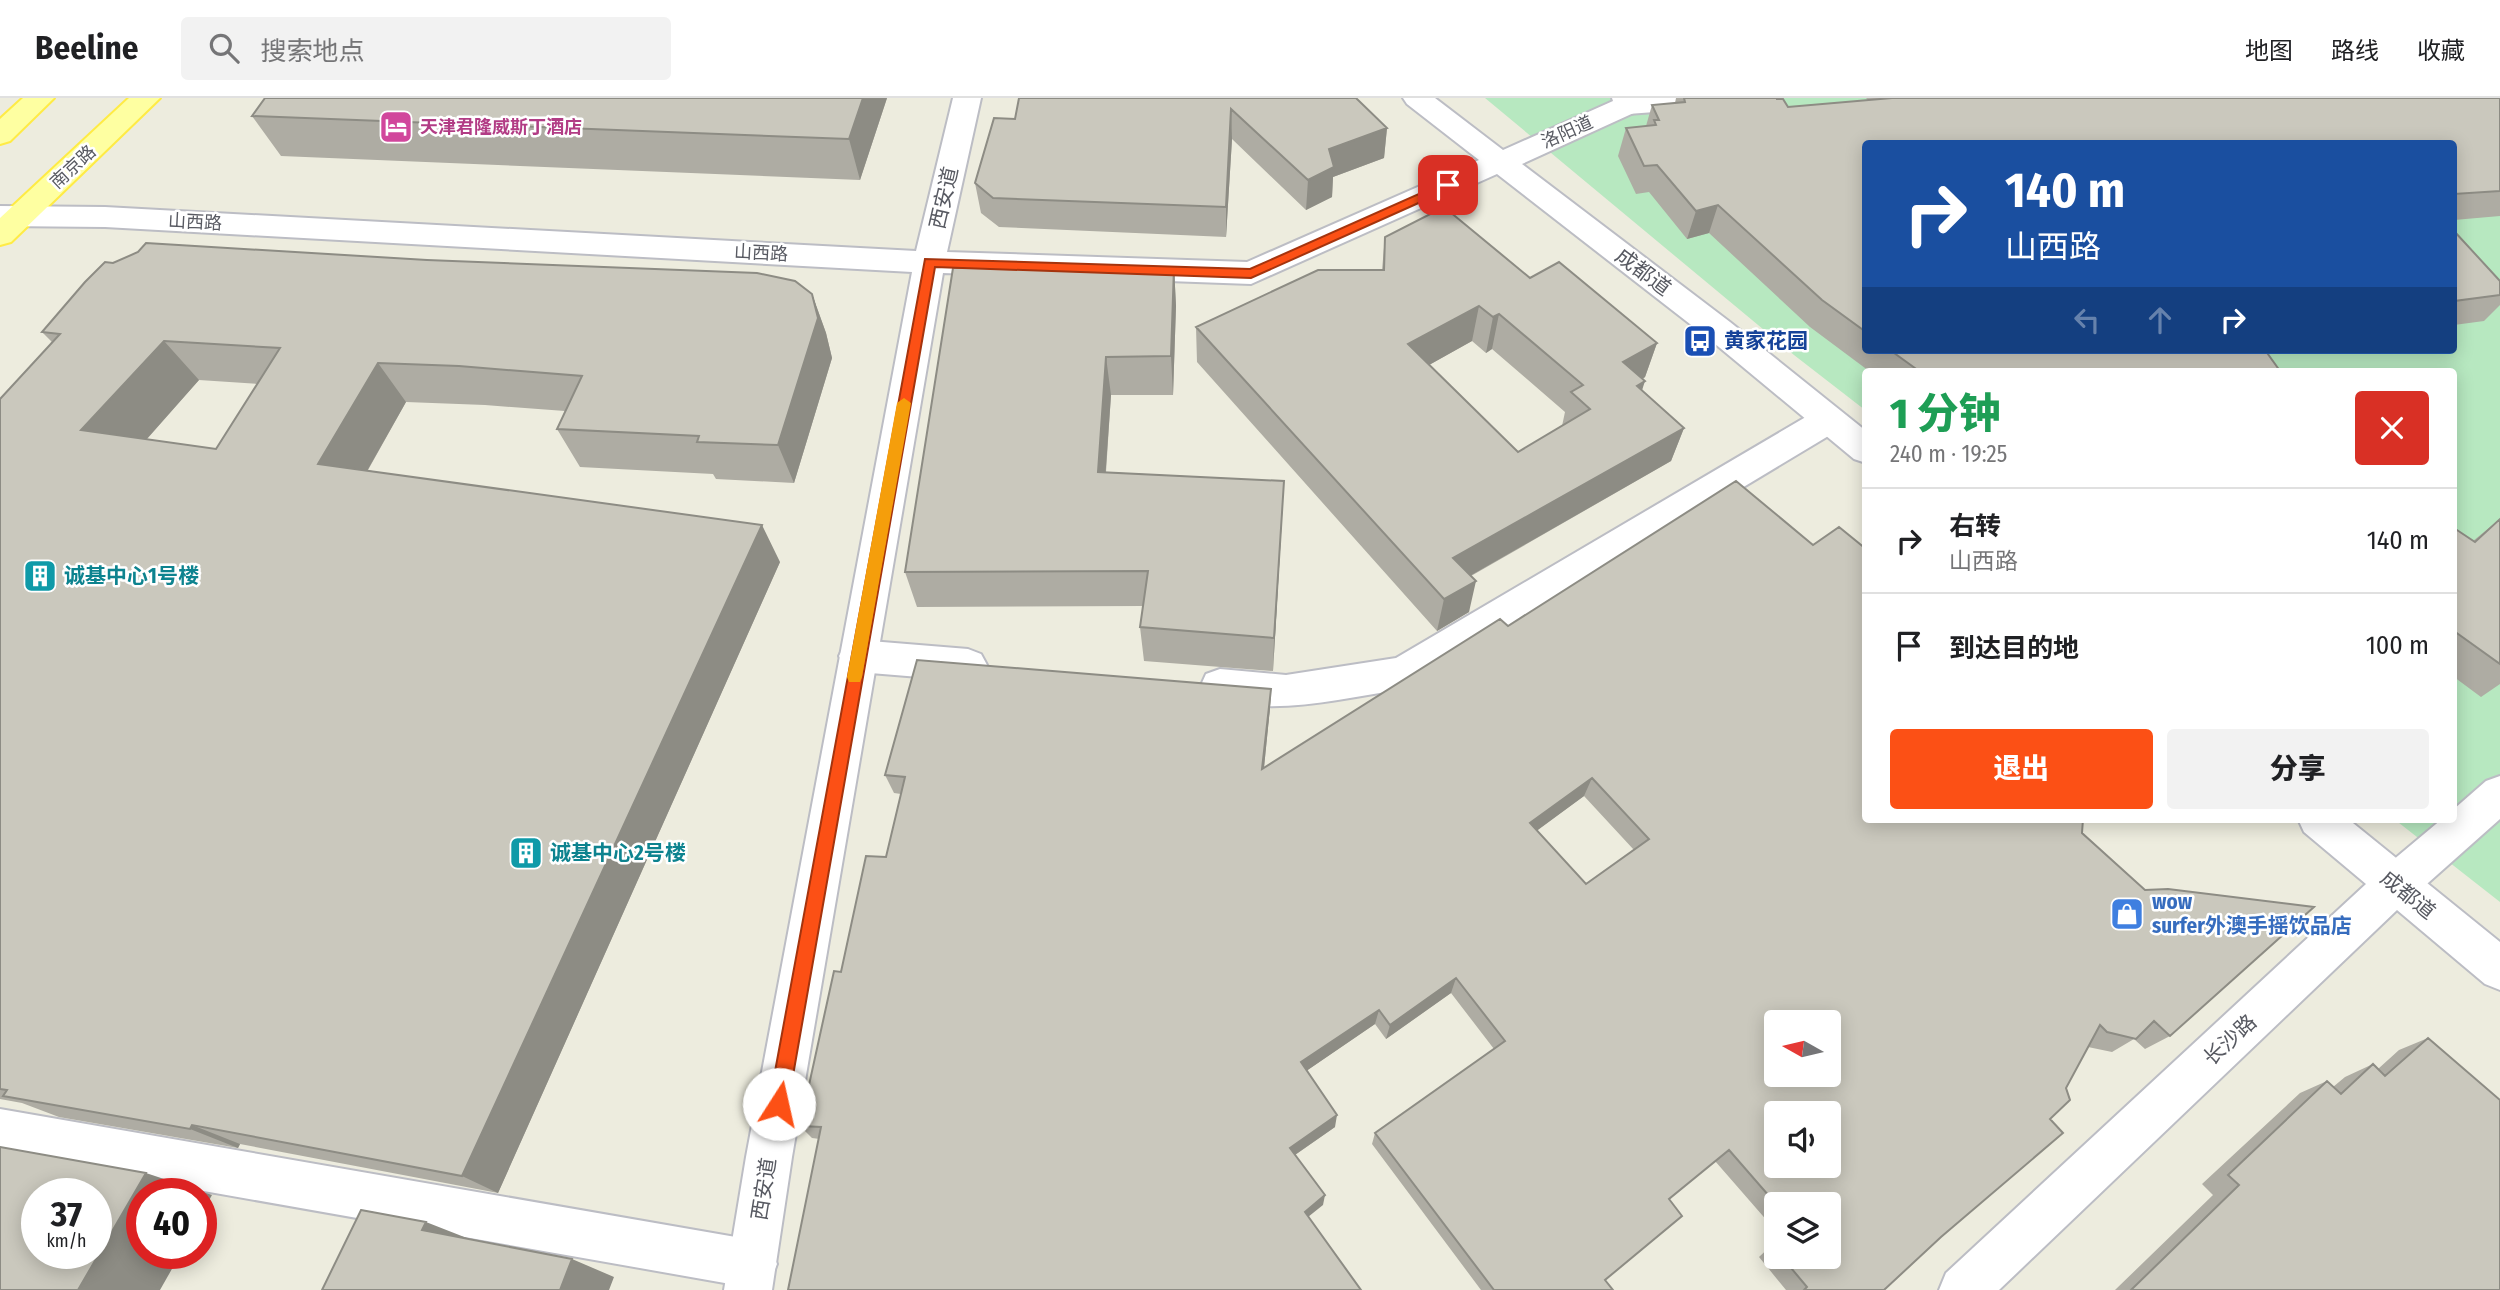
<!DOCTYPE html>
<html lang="zh">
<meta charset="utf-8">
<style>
body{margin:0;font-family:"Fira Sans Condensed","Noto Sans SC",sans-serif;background:#f2f2f2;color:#202124;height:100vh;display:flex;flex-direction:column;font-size:26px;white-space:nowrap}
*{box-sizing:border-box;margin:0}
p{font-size:23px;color:#757577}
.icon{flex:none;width:38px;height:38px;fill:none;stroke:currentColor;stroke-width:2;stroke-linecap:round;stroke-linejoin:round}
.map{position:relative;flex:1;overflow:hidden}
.side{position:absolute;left:1862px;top:270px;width:595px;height:455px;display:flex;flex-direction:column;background:#fff;border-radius:7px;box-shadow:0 4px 18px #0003}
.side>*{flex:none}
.top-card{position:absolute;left:1862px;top:42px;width:595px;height:214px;border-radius:7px;box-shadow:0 4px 18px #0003;background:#1a4fa0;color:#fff;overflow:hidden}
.needle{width:46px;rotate:278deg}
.controls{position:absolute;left:1764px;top:912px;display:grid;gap:14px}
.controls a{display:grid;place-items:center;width:77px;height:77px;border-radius:7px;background:#fff;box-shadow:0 4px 18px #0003;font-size:35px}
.speed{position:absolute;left:21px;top:1080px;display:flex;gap:14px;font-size:35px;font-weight:700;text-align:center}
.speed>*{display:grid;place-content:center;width:91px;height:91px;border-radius:50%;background:#fff;box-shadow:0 4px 18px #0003;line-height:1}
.speed small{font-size:18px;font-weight:400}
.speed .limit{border:10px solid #d22;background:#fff;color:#111}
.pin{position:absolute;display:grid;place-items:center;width:60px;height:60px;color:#fff;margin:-30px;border-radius:14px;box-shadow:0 4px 10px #0006}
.me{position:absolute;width:77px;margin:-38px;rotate:10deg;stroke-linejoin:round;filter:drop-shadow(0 0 5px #0008)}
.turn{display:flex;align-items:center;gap:24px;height:147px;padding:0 28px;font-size:32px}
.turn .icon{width:91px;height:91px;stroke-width:2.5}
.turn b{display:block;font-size:49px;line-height:60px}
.lanes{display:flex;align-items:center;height:66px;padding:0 28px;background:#0003;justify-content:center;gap:35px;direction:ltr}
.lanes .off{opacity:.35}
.round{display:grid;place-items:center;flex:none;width:74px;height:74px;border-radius:7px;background:#f2f2f2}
.summary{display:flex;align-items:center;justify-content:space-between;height:119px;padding:0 28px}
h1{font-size:42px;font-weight:800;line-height:52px;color:#1e9e55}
.button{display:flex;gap:14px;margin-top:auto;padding:14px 28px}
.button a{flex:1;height:80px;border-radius:7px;background:#fc5015;color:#fff;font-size:28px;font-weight:800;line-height:80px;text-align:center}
.button a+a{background:#f2f2f2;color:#202124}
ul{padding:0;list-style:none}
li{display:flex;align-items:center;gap:21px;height:105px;padding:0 28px;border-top:2px solid #e0e0e0}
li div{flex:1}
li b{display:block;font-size:26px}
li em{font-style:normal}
header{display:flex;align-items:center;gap:42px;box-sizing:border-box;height:98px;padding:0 35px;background:#fff;border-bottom:2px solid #e0e0e0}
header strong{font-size:33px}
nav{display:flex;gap:38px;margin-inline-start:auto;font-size:24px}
.search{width:490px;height:63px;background:#f2f2f2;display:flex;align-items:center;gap:18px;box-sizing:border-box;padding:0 24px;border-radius:7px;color:#757577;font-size:26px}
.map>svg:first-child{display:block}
.green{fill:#b7e8c0;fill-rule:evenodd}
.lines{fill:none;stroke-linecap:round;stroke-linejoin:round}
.pedestrian-casing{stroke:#bcbdc4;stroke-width:4}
.minor-casing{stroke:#bcbdc4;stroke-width:4}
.tertiary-casing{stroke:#bcbdc4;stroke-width:4}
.primary-casing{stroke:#ffeb45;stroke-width:4}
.pedestrian{fill:#fff;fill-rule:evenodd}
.minor{fill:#fff;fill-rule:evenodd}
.tertiary{fill:#fff;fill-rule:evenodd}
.primary{fill:#feffa1;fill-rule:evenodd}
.wall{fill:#aeaca3;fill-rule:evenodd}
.shaded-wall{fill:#8d8c84}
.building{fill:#cac8bd;stroke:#8d8c84;stroke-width:2;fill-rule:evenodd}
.route{fill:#fc5015;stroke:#a4340e;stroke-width:2}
.slow{fill:#f59e0b}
.labels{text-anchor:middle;stroke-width:5;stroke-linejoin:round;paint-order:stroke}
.far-hotel-label{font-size:18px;font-weight:bold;fill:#b23c85;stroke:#fff;text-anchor:start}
.far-street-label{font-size:18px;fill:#585a62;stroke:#fff}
.street-label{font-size:21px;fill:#585a62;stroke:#fff}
.transit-label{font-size:21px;font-weight:bold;fill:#164399;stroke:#fff;text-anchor:start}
.culture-label{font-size:21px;font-weight:bold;fill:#0d838f;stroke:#fff;text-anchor:start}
.shop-label{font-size:21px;font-weight:bold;fill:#366cbe;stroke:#fff;text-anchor:start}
</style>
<header>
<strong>Beeline</strong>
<div class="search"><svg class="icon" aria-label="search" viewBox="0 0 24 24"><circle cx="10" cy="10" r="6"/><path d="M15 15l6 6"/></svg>搜索地点</div>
<nav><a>地图</a><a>路线</a><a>收藏</a></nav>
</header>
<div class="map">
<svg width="2500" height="1192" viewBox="0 0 2500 1192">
<rect width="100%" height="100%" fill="#edecde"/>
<!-- green -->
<path class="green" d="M1485 0H2500V804L2394 721H2454V273H1866L1865 312 1794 257ZM1866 46H2454V252H1866Z"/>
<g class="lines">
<defs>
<path id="pedestrian" d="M1736 0 1732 6 1722 9 1628 16 1618 13 1614 7 1621 0Z"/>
<path id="minor" d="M1828 310 1840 313 1845 322 1840 331 1416 586 1403 591C1339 601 1269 620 1206 598L1201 587 1206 576 1220 571 1286 577 1396 560 1816 313Z
M858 542 968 551 981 556 987 567 981 578 968 583 858 574 845 569 839 558 845 547Z
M2500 678V721L2410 801 2395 806 2380 801 2374 787 2380 773 2442 721H2454V711L2486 683Z
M0 1011 753 1142 770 1149 777 1166 770 1183 753 1190 0 1057Z"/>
<path id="tertiary" d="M953 0H981L947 154 1247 164 1479 62 1407 6 1403 0H1435L1503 52 1613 3 1612 0H1640L1642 7 1638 13 1522 66 1730 224 1866 333V365L1854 361 1708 240 1497 76 1251 186 943 175 792 1059 772 1192H724L746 1059 912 174 105 129 0 128V108L105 109 916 153Z
M2298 721H2348L2500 844V892L2485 886 2397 812 1999 1192H1939L1946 1175 2366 786 2304 734Z"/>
<path id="primary" d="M23 0H54L10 43 0 46V21Z
M129 0H160L11 144 0 147V120Z"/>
</defs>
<!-- pedestrian casing -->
<use href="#pedestrian" class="pedestrian-casing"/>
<!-- minor casing -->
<use href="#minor" class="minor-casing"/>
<!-- tertiary casing -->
<use href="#tertiary" class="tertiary-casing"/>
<!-- primary casing -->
<use href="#primary" class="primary-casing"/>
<!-- pedestrian -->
<use href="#pedestrian" class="pedestrian"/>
<!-- minor -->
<use href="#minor" class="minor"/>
<!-- tertiary -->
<use href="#tertiary" class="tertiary"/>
<!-- primary -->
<use href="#primary" class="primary"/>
</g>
<!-- wall -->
<path class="wall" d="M887 0 860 82 281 58 252 18Z
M1356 0 1387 30 1384 60 1333 79 1332 99 1306 112 1232 41 1226 139 999 129 981 115 975 85 1015 21Z
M1676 0H1777L1788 9 1868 2 1866 0H2500V118L2454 122V46H1866V252H2265L2280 273H1869L1810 229 1709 135 1687 141 1649 94 1636 96 1618 58 1626 30 1646 28 1652 7 1675 5Z
M2454 133 2500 183V207L2484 223 2454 227Z
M1385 139 1530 180 1657 245 1645 279 1643 281 1642 292 1684 330 1671 363 1471 478 1469 514 1437 533 1197 264 1196 229 1382 172ZM1472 243 1486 255 1492 251 1565 314 1562 328 1518 354 1429 267Z
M427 162 812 196 826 235 832 260 794 385 716 381 713 376 580 369 557 331 565 313 485 307 406 304 368 372 780 464 498 1095 240 1046 238 1050 59 1019 22 1005 0 1001V301L53 245 42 234 113 165ZM199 282 258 286 216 351 147 341Z
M1174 169 1176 208 1173 297H1111L1106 374 1284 383 1282 419 1273 573 1144 563 1140 529 1143 508 917 509 905 474Z
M2500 421V586L2481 599 2454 579V430L2473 443Z
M1508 528 2082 735 2170 938 2145 951 2134 941 2112 954 2088 949 2050 1021 1941 1139 1884 1192H1786L1759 1159 1776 1143V1158H1829L1776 1106V1133L1715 1063 1669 1101 1605 1182 1613 1192H1481L1372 1046 1375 1035 1494 951 1451 895 1386 941 1375 926 1306 973 1335 1029 1295 1057 1323 1107 812 1040 800 1028 841 874 886 759 901 696 894 695 885 677 1271 591 1270 610 1264 670ZM1584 698 1634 752 1586 786 1537 732Z
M2428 940 2500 1192H2115L2213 1097 2202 1086 2300 995 2327 983 2333 989 2345 979 2373 966 2378 971 2399 952Z"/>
<!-- shaded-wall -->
<path class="shaded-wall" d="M863 0H887L860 82 849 41Z
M1231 11 1232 41 1226 139V109Z
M1387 30 1384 60 1333 79 1332 99 1306 112 1308 82 1329 51Z
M1718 107 1709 135 1687 141 1696 113Z
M1174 169 1176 208 1173 297 1171 258Z
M812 196 826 235 832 260 794 385 778 347Z
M1479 208 1472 243 1404 281 1408 246Z
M1499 216 1492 251 1486 255 1493 219Z
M164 243 199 282 121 370 81 332Z
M1657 245 1645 279 1613 298 1623 264Z
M1106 259 1111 297 1103 411 1098 374Z
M378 265 406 304 350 403 318 366Z
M1645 283 1634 317 1637 288Z
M1684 330 1671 363 1447 491 1453 460Z
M1284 383 1282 419 1273 573 1274 540Z
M762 427 780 464 498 1095 462 1078Z
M1476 483 1469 514 1437 533 1444 501Z
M1271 591 1270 610 1262 689V671Z
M1592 680 1584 698 1523 743 1530 725Z
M1456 880 1451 895 1386 941 1390 927Z
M1379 912 1375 926 1299 978 1301 964Z
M1337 1017 1335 1029 1289 1061 1290 1050Z
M192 1027 240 1046 238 1050 190 1031Z
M146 1075 212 1097 201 1117V1096H142V1155H181L160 1192H78Z
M1325 1097 1323 1107 1303 1123 1305 1114Z
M426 1124 477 1144 422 1132Z
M572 1161 614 1179 609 1192H560Z"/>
<!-- building -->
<path class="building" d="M265 0H863L849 41 252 18Z
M1019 0H1356L1387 30 1329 51 1334 69 1308 82 1231 11 1226 109 993 100 975 85 994 20 1015 21Z
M1684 0H1777V1H1783L1788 9 1892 0H2500V93L2454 96V46H1866V234L1822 202 1718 107 1696 113 1657 67 1644 68 1626 30 1656 27 1654 22H1659L1652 7 1685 4Z
M1444 109 1530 180 1559 164 1657 245 1623 264 1645 283 1637 288 1684 330 1453 460 1476 483 1444 501 1196 229 1318 172H1384L1385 139ZM1479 208 1493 219 1499 216 1583 287 1571 294 1590 311 1518 354 1408 246Z
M2454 133 2500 183V197L2454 203Z
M146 145 427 162 757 175 795 183 812 196 818 220 778 347 697 344 699 338 557 331 582 278 459 268 378 265 318 366 762 427 462 1078 192 1027 190 1031 3 998 7 992 0 991V301L60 236 42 234 85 184 105 164 113 165 138 154ZM164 243 280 250 216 351 81 332Z
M1174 169 1171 258 1106 259 1098 374 1284 383 1274 540 1140 529 1148 473 905 474 953 170Z
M1890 252H2265L2280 273H1919Z
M1736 383 1813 447 1839 429 1866 451V721H2083L2082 735 2145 792 2168 791 2314 809 2170 938 2154 923 2136 941 2107 934 2100 927 2066 990 2070 1002 2050 1021 2063 1035 1941 1139 1884 1192H1804L1807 1189 1781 1158H1829V1106H1776L1729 1052 1669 1101 1682 1118 1605 1182 1613 1192H1494L1375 1035 1505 943 1456 880 1390 927 1379 912 1301 964 1337 1017 1290 1050 1325 1097 1305 1114 1361 1192H788L821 1029 800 1028 834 873 841 874 866 758 886 759 905 679 885 677 917 562 1271 591 1262 671 1500 521 1508 528ZM1592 680 1649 741 1586 786 1530 725ZM1776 924H1829V976H1776ZM1776 1015H1829V1068H1776Z
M2500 421V566L2454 533V430L2475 444Z
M2428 940 2500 1002V1192H2131L2239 1087 2228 1077 2327 983 2341 996 2373 966 2385 978Z
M0 1049 146 1075 78 1192H0ZM37 1096H96V1155H37Z
M361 1112 426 1124 422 1132 572 1161 560 1192H322Z"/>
<!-- route -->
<path class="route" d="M1448 83 1452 84V90L1251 180 935 169 788 1006 785 1013 779 1016 772 1013 769 1006 925 161 1250 171Z"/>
<!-- slow -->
<path class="slow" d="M904 300 911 305 862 579 860 584H849L847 579 897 305Z"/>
<!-- icons -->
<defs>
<symbol id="hotel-square" viewBox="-11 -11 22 22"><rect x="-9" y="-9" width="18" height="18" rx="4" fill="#d1479c" stroke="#fff"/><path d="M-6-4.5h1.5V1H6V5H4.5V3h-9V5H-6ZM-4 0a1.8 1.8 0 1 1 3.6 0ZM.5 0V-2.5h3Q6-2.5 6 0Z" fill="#fff"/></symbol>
<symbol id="bus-square" viewBox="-11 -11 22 22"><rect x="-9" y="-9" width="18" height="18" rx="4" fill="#1a4fb4" stroke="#fff"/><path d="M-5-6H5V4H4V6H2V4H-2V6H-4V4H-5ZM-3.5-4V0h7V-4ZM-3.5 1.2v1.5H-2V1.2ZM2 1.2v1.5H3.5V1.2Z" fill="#fff"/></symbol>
<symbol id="building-square" viewBox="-11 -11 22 22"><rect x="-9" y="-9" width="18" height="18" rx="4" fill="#0f9aa8" stroke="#fff"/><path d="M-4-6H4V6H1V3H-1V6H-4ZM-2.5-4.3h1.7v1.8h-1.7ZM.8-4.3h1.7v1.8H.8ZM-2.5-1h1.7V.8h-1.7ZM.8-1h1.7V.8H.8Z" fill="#fff"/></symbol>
<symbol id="shop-square" viewBox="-11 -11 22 22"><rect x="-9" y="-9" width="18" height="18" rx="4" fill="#3f7fe0" stroke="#fff"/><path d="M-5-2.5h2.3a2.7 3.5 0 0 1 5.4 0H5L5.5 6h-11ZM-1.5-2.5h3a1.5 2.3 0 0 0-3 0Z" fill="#fff"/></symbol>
</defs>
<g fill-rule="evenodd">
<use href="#hotel-square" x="377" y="10" width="38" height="38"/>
<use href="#bus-square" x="1681" y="224" width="38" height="38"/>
<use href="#building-square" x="21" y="459" width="38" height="38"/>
<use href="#building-square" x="507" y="736" width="38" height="38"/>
<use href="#shop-square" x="2108" y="797" width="38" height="38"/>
</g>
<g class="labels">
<!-- far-hotel labels -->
<g class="far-hotel-label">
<text x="420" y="35">天津君隆威斯丁酒店</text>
</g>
<!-- far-street labels -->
<g class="far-street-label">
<text transform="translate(1567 34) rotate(-24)" y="6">洛阳道</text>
<text transform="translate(73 69) rotate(-43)" y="6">南京路</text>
<text transform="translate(195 124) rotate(3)" y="6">山西路</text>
<text transform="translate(761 155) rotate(3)" y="6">山西路</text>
</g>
<!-- street labels -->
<g class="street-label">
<text transform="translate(944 100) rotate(-77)" y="7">西安道</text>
<text transform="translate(1643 174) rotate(37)" y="7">成都道</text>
<text transform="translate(2408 797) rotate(39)" y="7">成都道</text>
<text transform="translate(2230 942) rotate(-43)" y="7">长沙路</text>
<text transform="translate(764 1091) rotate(-81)" y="7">西安道</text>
</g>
<!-- transit labels -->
<g class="transit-label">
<text x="1724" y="250">黄家花园</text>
</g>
<!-- culture labels -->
<g class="culture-label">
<text x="64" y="485">诚基中心1号楼</text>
<text x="550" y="762">诚基中心2号楼</text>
</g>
<!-- shop labels -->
<g class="shop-label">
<text x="2152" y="811">wow<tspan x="2152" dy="24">surfer外澳手摇饮品店</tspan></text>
</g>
</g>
</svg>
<div class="controls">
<a><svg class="needle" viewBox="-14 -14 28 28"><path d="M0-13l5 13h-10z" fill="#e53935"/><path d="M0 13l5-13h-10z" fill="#757577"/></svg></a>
<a><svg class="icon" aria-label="sound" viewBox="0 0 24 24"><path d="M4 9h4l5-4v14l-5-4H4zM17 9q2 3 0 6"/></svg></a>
<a><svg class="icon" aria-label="layers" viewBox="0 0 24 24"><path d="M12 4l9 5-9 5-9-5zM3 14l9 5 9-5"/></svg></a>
</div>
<div class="speed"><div>37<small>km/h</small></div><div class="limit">40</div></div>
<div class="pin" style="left:1448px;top:87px;background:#d93025"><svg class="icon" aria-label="arrive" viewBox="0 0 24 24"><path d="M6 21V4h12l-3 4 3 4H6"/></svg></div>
<svg class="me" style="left:779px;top:1006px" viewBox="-20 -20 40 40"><circle r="19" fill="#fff"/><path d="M0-13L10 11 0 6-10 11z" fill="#fc5015"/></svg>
<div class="top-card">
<div class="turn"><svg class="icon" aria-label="right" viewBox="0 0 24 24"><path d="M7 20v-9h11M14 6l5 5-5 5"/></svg><div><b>140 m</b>山西路</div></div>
<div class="lanes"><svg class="icon off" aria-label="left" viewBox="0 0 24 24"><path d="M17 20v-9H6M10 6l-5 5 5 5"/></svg><svg class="icon off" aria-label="ahead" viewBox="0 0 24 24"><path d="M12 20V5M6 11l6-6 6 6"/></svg><svg class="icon" aria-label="right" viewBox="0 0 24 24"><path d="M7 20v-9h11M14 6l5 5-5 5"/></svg></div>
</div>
<section class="side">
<div class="summary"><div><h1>1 分钟</h1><p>240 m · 19:25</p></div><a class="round" style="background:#d93025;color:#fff"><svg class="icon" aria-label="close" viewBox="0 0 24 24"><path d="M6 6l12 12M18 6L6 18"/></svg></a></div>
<ul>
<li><svg class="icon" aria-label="right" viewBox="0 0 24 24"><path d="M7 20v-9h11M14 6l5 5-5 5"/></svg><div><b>右转</b><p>山西路</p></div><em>140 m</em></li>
<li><svg class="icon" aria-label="arrive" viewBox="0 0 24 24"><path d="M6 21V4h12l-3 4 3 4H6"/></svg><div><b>到达目的地</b></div><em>100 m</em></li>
</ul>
<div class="button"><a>退出</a><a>分享</a></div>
</section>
</div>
